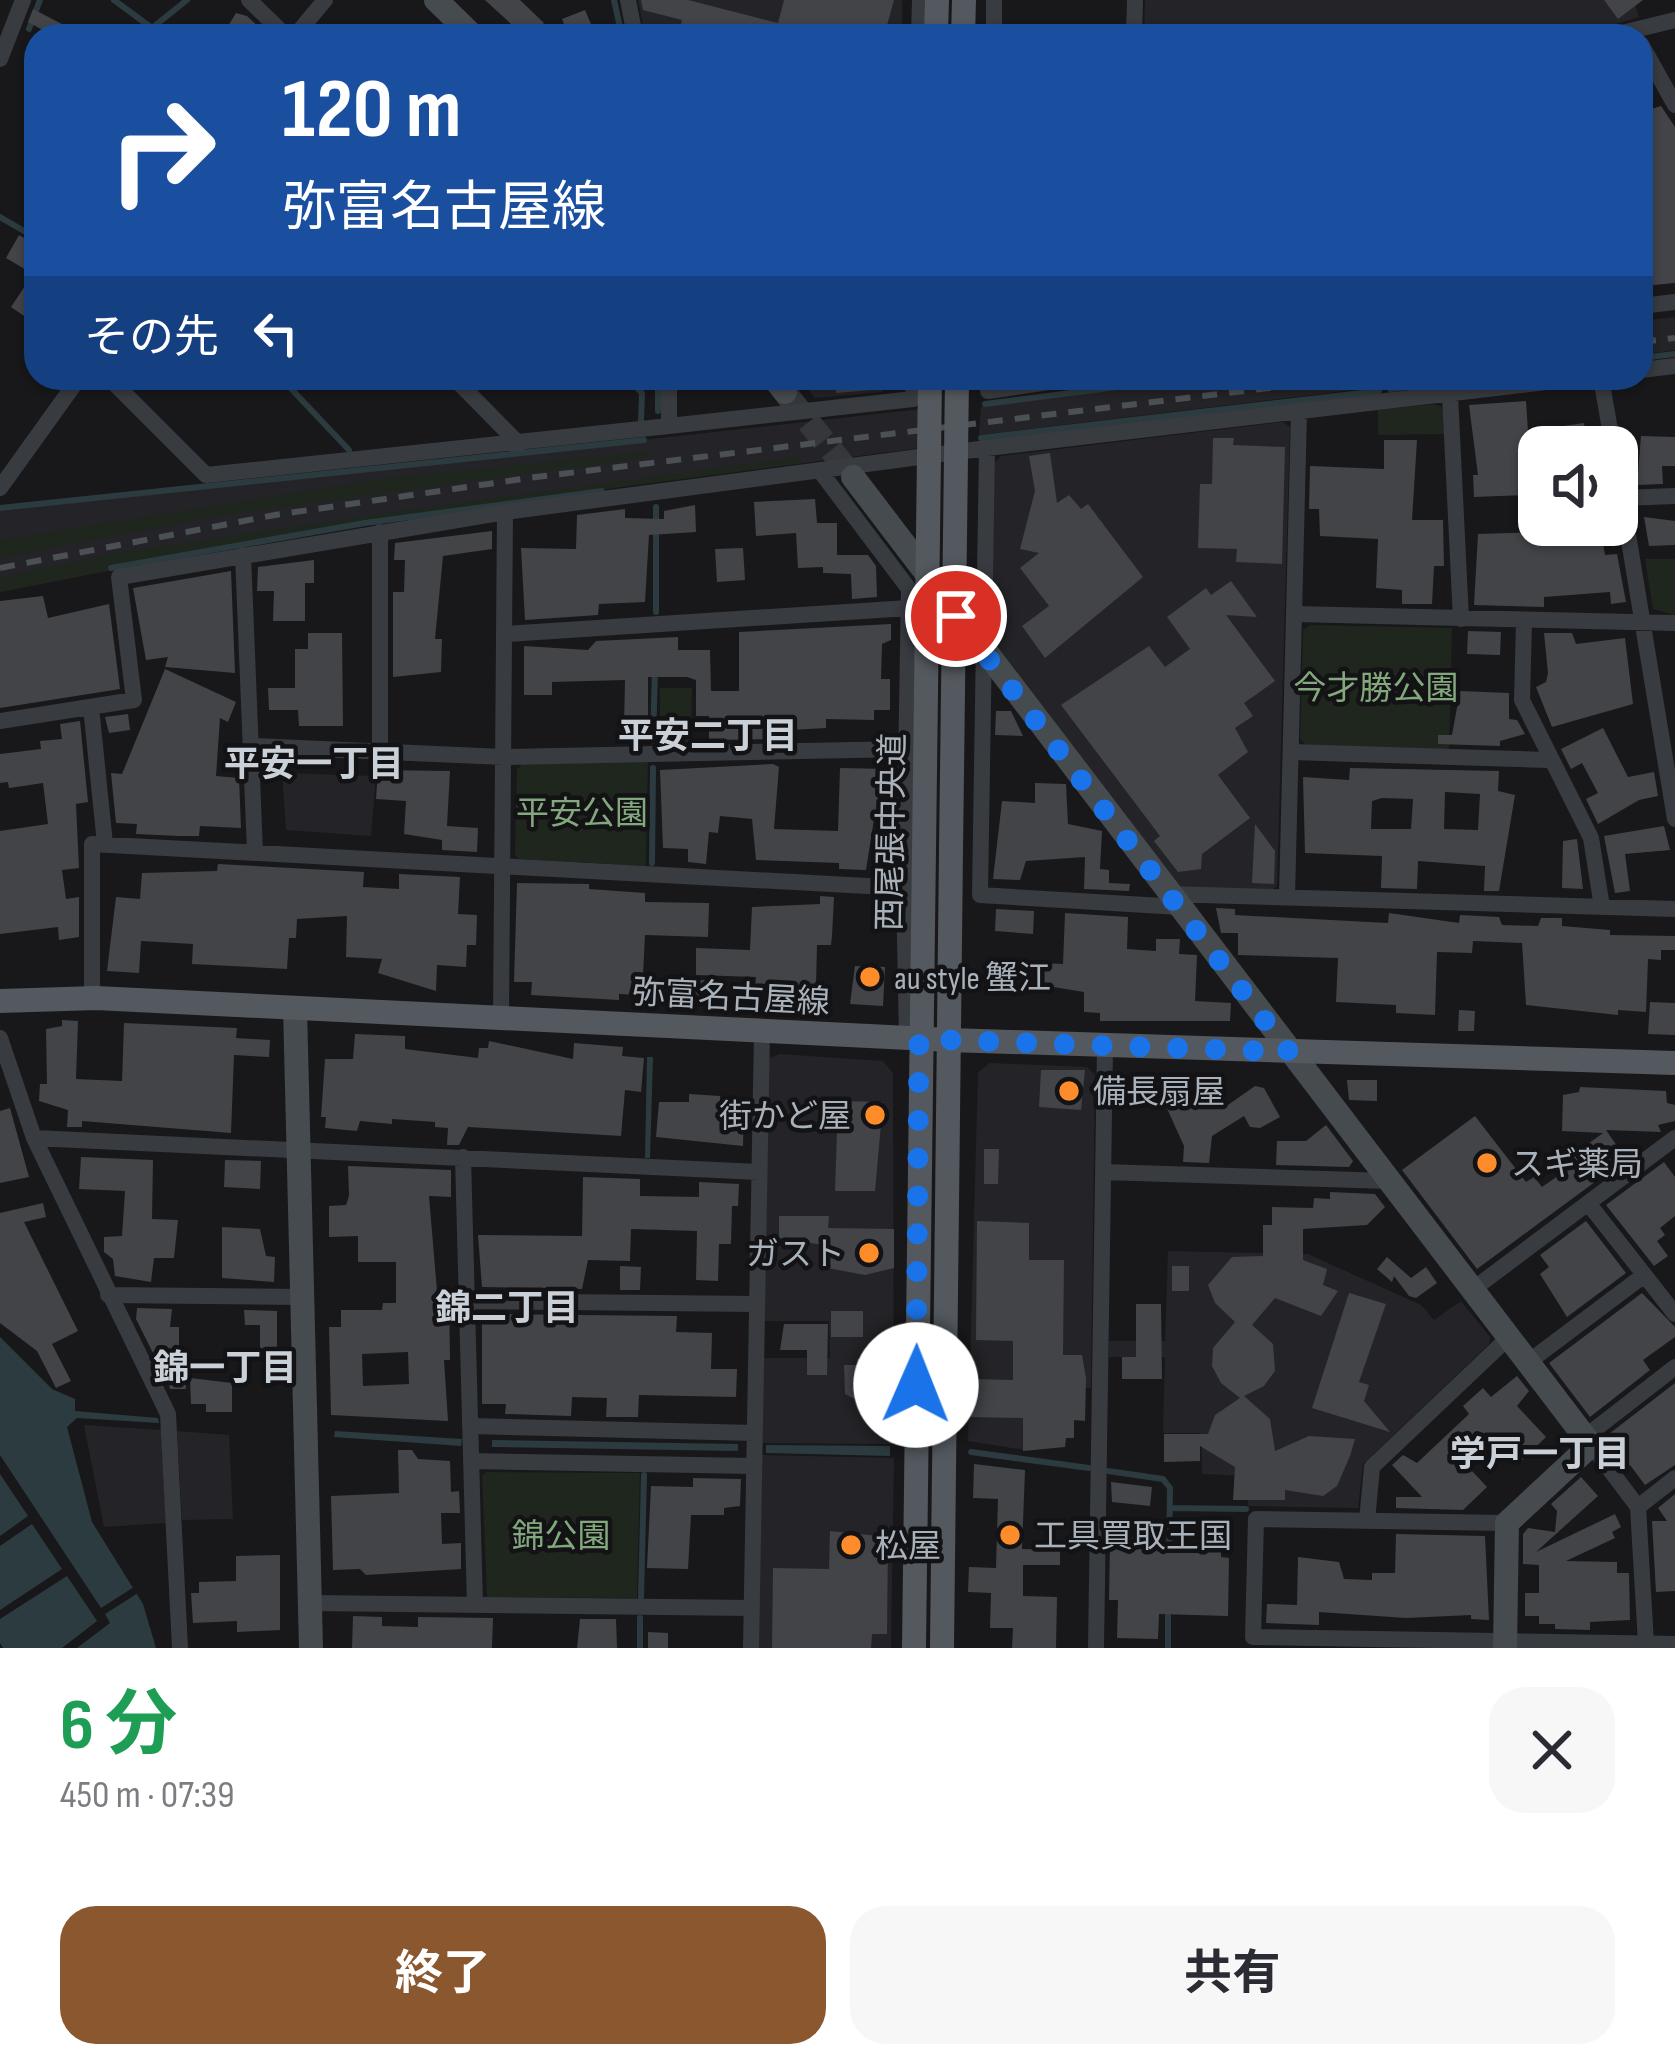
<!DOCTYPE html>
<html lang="ja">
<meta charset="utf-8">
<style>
body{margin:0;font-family:"Sofia Sans Condensed","Noto Sans JP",sans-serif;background:#f7f7f7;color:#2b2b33;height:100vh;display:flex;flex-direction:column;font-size:45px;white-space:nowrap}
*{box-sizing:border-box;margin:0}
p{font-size:39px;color:#7c7c81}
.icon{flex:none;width:66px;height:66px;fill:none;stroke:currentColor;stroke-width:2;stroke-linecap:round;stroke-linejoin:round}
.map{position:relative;height:1648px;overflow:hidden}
.side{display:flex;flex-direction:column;background:#fff;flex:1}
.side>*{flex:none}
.top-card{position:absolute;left:24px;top:24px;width:1629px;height:366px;border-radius:36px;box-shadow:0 3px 9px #0004;background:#1a4fa0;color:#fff;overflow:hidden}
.tools{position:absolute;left:1518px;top:426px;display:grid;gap:24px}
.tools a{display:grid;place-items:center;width:120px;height:120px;border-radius:24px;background:#fff;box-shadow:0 3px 9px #0004;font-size:60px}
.pin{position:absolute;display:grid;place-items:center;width:102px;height:102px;color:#fff;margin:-51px;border:6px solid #fff;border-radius:50%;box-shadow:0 3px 12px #0007}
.me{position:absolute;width:132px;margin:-66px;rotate:1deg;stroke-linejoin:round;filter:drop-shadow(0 0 9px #0008)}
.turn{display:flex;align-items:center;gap:42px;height:252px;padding:0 60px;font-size:54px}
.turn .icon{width:156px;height:156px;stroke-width:2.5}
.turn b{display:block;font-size:84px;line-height:102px}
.then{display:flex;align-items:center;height:114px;padding:0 60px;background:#0003;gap:24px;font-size:45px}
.round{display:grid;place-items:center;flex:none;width:126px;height:126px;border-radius:36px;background:#f7f7f7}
.headline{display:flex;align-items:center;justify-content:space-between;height:204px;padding:0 60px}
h1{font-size:72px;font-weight:700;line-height:90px;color:#1e9e55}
.button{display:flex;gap:24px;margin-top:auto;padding:24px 60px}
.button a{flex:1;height:138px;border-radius:36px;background:#8a572f;color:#fff;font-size:48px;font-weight:700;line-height:138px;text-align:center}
.button a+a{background:#f7f7f7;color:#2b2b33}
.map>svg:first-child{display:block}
.built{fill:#242428}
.green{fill:#1e261d}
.water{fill:#2c3b40}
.pier{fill:#18181a}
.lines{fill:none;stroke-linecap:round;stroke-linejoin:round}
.stream{stroke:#2c3b40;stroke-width:6}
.building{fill:#424448;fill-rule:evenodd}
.secondary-tunnel{stroke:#35373a;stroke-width:24;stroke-dasharray:24 12;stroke-linecap:butt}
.street{stroke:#383b40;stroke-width:16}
.secondary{stroke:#464b50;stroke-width:24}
.primary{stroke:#54595f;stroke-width:24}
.rail{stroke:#4b5055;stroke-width:6;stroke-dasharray:15 12;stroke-linecap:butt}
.primary-bridge{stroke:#54595f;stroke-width:24}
.route{stroke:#1a73e8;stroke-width:21;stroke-dasharray:0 37.8}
.poi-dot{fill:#ff8c2b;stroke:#131315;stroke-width:4.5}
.labels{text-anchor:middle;stroke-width:9;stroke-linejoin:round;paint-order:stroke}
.park-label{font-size:33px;fill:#84a87e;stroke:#131315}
.street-label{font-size:33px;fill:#a9b2bb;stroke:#131315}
.poi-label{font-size:33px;fill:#a9b2bb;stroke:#131315;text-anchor:start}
.neighbourhood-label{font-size:36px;font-weight:bold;fill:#cad0d7;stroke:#131315}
</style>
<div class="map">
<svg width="1675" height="1648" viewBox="0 0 1675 1648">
<rect width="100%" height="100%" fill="#18181a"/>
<!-- built -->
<path class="built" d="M638 0H902V36H645Z
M1145 0H1634L1639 17 1576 36H1144Z
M1675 317V350L1641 355V321Z
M800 378H891L882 392 815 398Z
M1204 378H1373L1378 387 979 435 981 407Z
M922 409 920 448 367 520 0 592V511Z
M1283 422 1290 427 1277 886 1272 890 1183 889 1166 876 989 637 994 463 1001 456Z
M282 773 376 776 371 836 286 830Z
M780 1054 883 1061 893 1073 894 1444 762 1443 763 1358H830L829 1321H764L769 1058Z
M990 1063 1087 1067 1095 1075 1091 1388 1032 1387 1031 1451 968 1441 978 1072Z
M1168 1251 1308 1254 1421 1305 1434 1320 1461 1301 1490 1337 1489 1344 1363 1464 1358 1508 1248 1506 1249 1476 1202 1474 1201 1433H1163L1165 1357H1109V1341H1165Z
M84 1425 161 1430 166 1523 104 1527Z
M177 1431 229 1435 233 1519 182 1520Z
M762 1455 894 1458 891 1648H758Z"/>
<!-- green -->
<path class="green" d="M1434 404 1444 408 1445 434 1378 435V410Z
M648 451 653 456 221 516 0 558V540L380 479Z
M798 457 804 463 367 520 0 592V577L117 553 371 515Z
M1645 559H1675V615L1653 609Z
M1310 625 1452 628 1449 750 1306 746 1300 738 1303 630Z
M660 688H692L691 744 660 743Z
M648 761 646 866 519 859 515 855 517 769 524 763Z
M486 1472 640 1473 637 1598 487 1597 482 1476Z"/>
<!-- water -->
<path class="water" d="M647 1057H653L650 1158H645Z
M0 1337 52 1389 75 1399V1411L158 1418 159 1423 77 1418 67 1427 92 1522 143 1604 156 1648H3L0 1643Z
M335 1431 462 1439 461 1446 334 1437Z
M492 1440 738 1444V1451L492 1447Z
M766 1445 890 1446V1456L766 1453Z"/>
<!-- pier -->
<path class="pier" d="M0 1455 101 1608 134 1587 138 1593 105 1614 110 1623 77 1648H62L97 1621 67 1576 0 1619V1610L62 1569 32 1524 0 1546V1536L28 1516 0 1474Z"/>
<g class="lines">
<!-- stream -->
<path class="stream" d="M114 0 152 28 187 0
M614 0 622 36
M29 29 40 0
M0 217 36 238
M1641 358 1675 354
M281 378 349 450
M627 378 642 393 641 420
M1390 389 1482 378
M985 404 1188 378
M658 411V378
M981 438 1379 391
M0 508 644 440
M111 568 365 523 602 491
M656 612V507
M653 741 655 669
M652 863 653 768
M971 1452 1089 1468
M1108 1471 1163 1479 1170 1488 1169 1554
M1170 1508 1246 1509
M641 1597 644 1475
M640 1648V1618
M1168 1648V1610"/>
</g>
<!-- building -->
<path class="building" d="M485 0H520L544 23 532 36H524Z
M641 0H688L778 23 784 0H894L884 36H678L682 20 643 10Z
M1604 0H1643L1618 19Z
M33 9 85 36H54L28 22Z
M585 10 596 36H569L562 19Z
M236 13 247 16 268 36H222Z
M1661 106 1675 127V283L1642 286 1641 112Z
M19 235 36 245V324L11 307 33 274 6 258Z
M883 378V389L836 393 835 379Z
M1526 401 1528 431 1584 423 1586 441 1528 448 1529 495 1474 497 1473 475H1478L1469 405Z
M1641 436 1675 437V466H1662L1663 484 1637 485Z
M1213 438H1234L1233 445 1285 447 1282 564 1236 562 1237 549 1198 548 1200 484H1212Z
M1384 440H1417L1412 520H1443L1444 566H1434L1432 604H1402V590L1376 588 1378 539 1320 536 1319 509H1309L1310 466 1384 469Z
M1050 453 1057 503 1069 495 1081 509 1088 504 1143 577 1045 658 1022 626 1049 606 1020 568 1039 553 1020 549 1035 491 1029 456Z
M815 499 817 523H837V555H868L876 566 877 597 852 599 851 574 823 573V567L798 568 796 533 756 536 754 502Z
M695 505 696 532 649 535 645 602 599 604 598 615 525 620 521 548 576 549 577 515 625 509V518L664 519V511Z
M1644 517 1675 521V545L1649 546Z
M1543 525H1600L1605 555 1617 554 1626 602 1611 604 1610 592 1544 597V607L1474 605 1478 534 1544 532Z
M492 531V549L443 556 435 639H442L441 672 393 677V592H404L405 560H394L395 543Z
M743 548 745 580 717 582 715 549Z
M314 560V583H305V621H273L274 591H257L258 567Z
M231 571 235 673 165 667 168 657 146 660 133 588Z
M1231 581 1257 617 1226 615 1275 681 1244 703 1253 716 1235 728 1248 752 1218 775 1250 818 1202 854 1201 869 1178 872 1154 841 1160 836 1061 705 1149 646 1165 667 1190 649 1167 617 1206 588 1211 595Z
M43 596 48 618 109 604 120 689 0 708V601Z
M891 624V640L882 644 881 679H890V710H874V720L826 719V728L773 731V739L709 740V716H696V680L687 677H648V728L624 725 625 680 552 682V695H524V646L588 650 596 641 678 637V650H710L711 691H739V632Z
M1468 631 1501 632 1500 655 1467 654Z
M308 633H342L343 726H299L298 710H269L268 688H295V649H308Z
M1544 633H1572L1576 644 1625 638 1633 704 1552 727 1536 687 1546 682 1548 673Z
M165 669 236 702 228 722 220 718 216 776 239 778 241 828 200 826 199 836H179L136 834 137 824 116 823 111 773 122 774Z
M1460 691 1509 693V719L1517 720 1525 734 1500 741V746L1438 744V735H1452Z
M996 711H1011L1023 736 995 735Z
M128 714 130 730 109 733 105 717Z
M80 721 88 802 76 804 79 868 62 870 66 899 79 897V937L59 940 58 927 0 934V831L48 824 43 783 9 788 8 782 0 783V754L41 749 40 741 62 739 60 724Z
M1603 728 1628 777 1654 772 1658 796 1639 800 1598 824 1586 799 1598 793 1582 763 1571 769 1561 749Z
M773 764 779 767 774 829 838 831 840 768 887 769 889 819H874L866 870 839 869V863L756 860 752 819 720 816 718 833 709 832 706 864 688 862V849L663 848 660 770Z
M1350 768 1499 771 1498 791 1515 795 1499 891H1484L1485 866 1418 861 1417 889 1381 888 1382 856 1305 853 1303 777 1349 780ZM1445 792 1480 794 1478 830 1444 829ZM1382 798 1413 799 1411 829H1371L1372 801Z
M378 770 450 771 447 826 478 828 477 852 442 850V840L404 834 406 801 376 799Z
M1035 783 1066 784 1068 824 1102 831 1100 869 1109 870V883L1130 884 1129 891 1084 889 1085 857 1026 861 1020 880 993 879 1002 801 1035 803Z
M1255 824 1275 851 1274 884 1252 883Z
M1664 826 1670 850 1625 854 1630 891 1615 893 1604 836Z
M1577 839 1583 889 1562 888 1563 841Z
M218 864 364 872 363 887 399 889V874L460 877 458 914 477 915 476 945H467L466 967 437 965 436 991 378 973 382 959 346 957 347 916 297 919 296 938H289L287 969 192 964 193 944 141 941 139 973 107 971 116 897 140 899 142 873 217 871Z
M517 883 589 884V889L645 893V902L709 903 708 937 645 935 642 995 619 994V1000L531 995 532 982H514Z
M820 896 834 897 832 936 831 945H817L816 986 755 988 756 977 696 975V948L750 950 752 907 820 904Z
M1216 908 1235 909V915L1388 923 1389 913 1459 923 1460 915 1499 917 1502 925 1538 926 1541 918H1562V926L1610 930V935L1675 936V950H1661V960L1648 959 1646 1012 1618 1010V1015L1526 1005 1522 943 1473 941 1472 953 1437 952 1435 1015 1396 1013V1005L1336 1002 1338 958 1238 955V933H1221Z
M996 909 1034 911 1033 934 995 931Z
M1065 913 1128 917 1127 949 1156 951V939H1180L1179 954 1197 955 1195 1001 1231 1003 1230 1021H1100V1013L1084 1012V992L1041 985 1042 963 1063 964Z
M855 966 885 967 883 1006 850 1004Z
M693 980H708L707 1003H692Z
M1650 1002 1675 1003V1035L1648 1034Z
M1459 1010 1475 1011 1474 1031H1458Z
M62 1020 78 1021 76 1079 122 1081 124 1023 237 1028 236 1038 270 1040 269 1057 234 1055 231 1133 82 1121V1127H67L68 1110 39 1101 40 1084H47L46 1029 62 1026Z
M355 1034 405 1036V1049L478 1058 479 1048H488L489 1041 573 1059 574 1043 623 1047 622 1056 644 1058 641 1092 625 1090 621 1136 468 1127 459 1145H447L448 1128 435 1127V1122L392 1119V1124L360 1121 357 1131 325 1128 326 1117H321L325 1059H353Z
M1041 1070H1085L1081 1110 1039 1107Z
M1347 1080H1377V1101L1349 1100Z
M1214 1081 1228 1105 1255 1086 1264 1088 1280 1117 1260 1128 1250 1127 1244 1116 1212 1136 1209 1163 1183 1162 1184 1146 1165 1104Z
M1580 1087 1666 1091 1667 1103 1675 1105V1121L1658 1125 1661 1132 1606 1130 1626 1159 1477 1269 1402 1170 1475 1116 1526 1182 1534 1177 1542 1187 1575 1164 1570 1157 1603 1133 1562 1131 1563 1095 1579 1092Z
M689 1094 720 1096V1103L744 1106 743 1146 656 1137 659 1102H689Z
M838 1101 883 1102 875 1191H835Z
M10 1108 29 1177 0 1183V1111Z
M1326 1125 1353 1161 1349 1167 1276 1165 1277 1141H1306Z
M984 1149H999L998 1184H984Z
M81 1157 153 1160 152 1219 178 1220 174 1258H154L151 1282 115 1276 113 1259 104 1252V1237L122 1236 125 1191 79 1189Z
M225 1160 261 1161 260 1189 224 1187Z
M1664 1162 1675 1177V1216L1660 1228 1665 1235 1657 1241 1668 1256 1654 1266 1606 1205Z
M348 1166 451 1170V1197L429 1196 437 1291 449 1290 450 1360H444L448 1421 331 1415 329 1327H341V1310H382L383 1303H396V1262H358V1236L329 1237V1206L346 1205 349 1196ZM408 1352 409 1384 363 1386 362 1354Z
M583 1177 640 1179V1196L699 1197V1182L739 1184 738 1206H732L731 1244H719L718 1281 696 1280 697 1231 631 1229 630 1261 588 1260 582 1289 482 1287 478 1235 582 1236Z
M1330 1192 1375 1194 1385 1207 1367 1225 1303 1229V1260L1327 1269 1323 1285 1338 1291 1321 1316 1275 1298 1252 1325 1273 1344 1275 1371 1264 1386 1244 1396 1270 1419 1275 1451 1309 1436 1355 1439 1350 1456 1337 1486 1323 1496 1285 1490V1500H1233L1235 1467 1200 1446V1461L1164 1462V1434H1208L1215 1415 1240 1398 1221 1383 1212 1366 1213 1348 1235 1322 1215 1303 1208 1285 1232 1257 1263 1256V1225H1272V1207L1313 1208 1314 1198 1330 1199Z
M43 1203 46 1217 24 1222 78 1331 52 1344 71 1381 56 1388 37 1351 0 1323V1213Z
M779 1216H829L828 1228 894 1229V1268L865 1275 822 1267 823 1245 779 1238Z
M977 1221 1029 1223V1260H1064L1063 1355H1082L1086 1378 1085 1421 1074 1420V1438H1066L1065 1447 1023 1451V1418L971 1417 972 1379 1013 1380V1341L976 1340Z
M1586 1221 1626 1273 1567 1317 1540 1274 1549 1267 1540 1255Z
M222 1227 260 1229 266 1256 275 1257 274 1282 222 1278Z
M1387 1257 1411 1278 1426 1267 1437 1283 1416 1298 1409 1296 1394 1276 1392 1282 1377 1269Z
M620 1266 641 1267 640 1290H620Z
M1172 1266H1189V1291H1172Z
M1349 1293 1386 1304 1359 1382 1369 1385 1364 1401 1390 1432 1312 1408Z
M1642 1293 1675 1327V1337L1643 1360 1650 1370 1590 1417 1549 1363Z
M1136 1304H1161L1162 1379H1122V1357H1136Z
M137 1308 172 1309 170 1327H179V1371L163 1372V1359H156L136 1319Z
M244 1310 277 1311V1358H260V1325H245Z
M831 1311H863V1337H831Z
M489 1314 677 1316 676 1332 712 1333 711 1369H737L736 1397 639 1395 638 1417H606L607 1398 572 1397 571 1416 505 1414 506 1404H482V1321H489Z
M784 1324H828L827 1375H807V1350H780Z
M857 1359H882L889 1366 892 1403H862L845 1394 844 1365H857Z
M166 1373H185L186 1389H170Z
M1517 1376 1529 1391 1517 1406 1546 1437 1518 1464 1486 1432 1459 1457 1487 1487 1463 1510 1396 1508V1497H1422L1392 1465 1403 1455 1417 1463 1469 1414 1463 1406 1483 1388 1491 1397Z
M190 1378 232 1383V1412H206V1404H191Z
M1675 1383V1465L1645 1485 1630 1465 1625 1469 1605 1437Z
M398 1450H412L418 1459 450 1461 451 1492 459 1491 460 1513H441L442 1544 461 1543V1569L366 1575 360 1569 333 1570 331 1496 399 1493Z
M974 1464 1025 1470 1022 1549 1060 1550V1565H1023V1596L1057 1597 1056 1648H1012L1013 1628H990L991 1593 968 1592 969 1567 996 1568 998 1499 973 1498Z
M1581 1477 1598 1496 1536 1552 1615 1514 1621 1527 1612 1532 1615 1538 1566 1561 1617 1562V1573H1629L1630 1620 1590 1622V1630L1555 1629V1624H1539V1616H1525V1593H1539V1565L1523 1564V1534L1528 1528 1555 1532 1557 1511 1551 1504Z
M693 1478 741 1479 740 1506 724 1508V1515H691L688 1569 647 1568 651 1486 693 1487Z
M1111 1482 1152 1487 1150 1506 1112 1502Z
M1675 1494V1591L1656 1592 1652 1521H1667L1658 1508Z
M830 1531 888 1537 887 1634H872L871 1648H772L773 1568 829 1569Z
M1396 1534 1485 1536 1489 1620 1471 1619V1615L1406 1618 1319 1612V1625L1266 1623 1267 1604 1297 1605 1298 1557 1339 1562 1344 1579 1372 1580V1573H1395Z
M1127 1537 1157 1538V1548L1221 1549V1557L1229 1558 1228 1616 1159 1614 1158 1639 1117 1638 1118 1600H1109L1110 1541 1127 1542Z
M280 1555V1630L237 1632V1621L193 1623 191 1593H199V1582L236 1581V1556Z
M353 1616 382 1617V1626L418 1627V1617L493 1618 492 1648H352Z
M580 1619H616L617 1648H577Z
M648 1632 668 1633V1648H648Z"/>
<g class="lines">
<!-- secondary-tunnel -->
<path class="secondary-tunnel" d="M786 394 853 477"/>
<!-- street -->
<path class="street" d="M249 0 286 36
M628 0 635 36
M295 36 325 0
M919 36 920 0
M994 36V0
M1134 36 1135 0
M1610 36 1675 20
M1641 44 1675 105
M0 59 23 0
M1641 306 1675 302
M1641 370 1675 366
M109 378 206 475 669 426
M454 378 519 444
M669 378V426L913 399 914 378
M988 378V391L1076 378
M1601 378 1613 447
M1450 395 1461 619
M987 448 980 895 1179 907
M1617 468 1675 819
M820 471 909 589 904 888 907 1038
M0 488 79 378
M1622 498 1675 496
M380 532V750
M243 555 255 852
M1295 614 1675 623
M1524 622 1522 700 1591 838 1602 907
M506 634 909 608
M91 707 105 844
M0 721 134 700 119 577 505 512 987 448 1580 378
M251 746 504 757 906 749
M1291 752 1548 760
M1168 894 1675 909
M1287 897 1299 412
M92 998V844L904 888
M501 1017 505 512
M0 1038 34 1138 168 1414 180 1648
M34 1138 759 1172
M463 1157 475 1605
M1103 1172 1388 1181
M1588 1203 1675 1314
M1472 1290 1675 1138
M108 1295 302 1297
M467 1301 757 1304
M1527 1363 1643 1276
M470 1426 755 1433
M1585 1437 1675 1367
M1591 1445 1638 1507 1646 1643
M471 1461 754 1466
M1638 1507 1675 1478
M1367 1521 1372 1467 1508 1338
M1507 1523 1256 1519 1253 1637 1675 1644
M310 1603 752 1608
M751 1648 762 1031
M1096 1648 1105 1046"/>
<!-- secondary -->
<path class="secondary" d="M436 0 473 36
M774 378 785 392
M853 477 1591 1445 1507 1523 1505 1648
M295 1008 311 1648"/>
<!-- primary -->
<path class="primary" d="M936 36 937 0
M963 36 964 0
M0 1001 96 998 950 1040 1675 1063
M914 1648 924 849
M942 1648 951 850"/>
<!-- rail -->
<path class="rail" d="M1641 342 1675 338
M0 568 275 515 536 477 1351 378"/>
<!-- primary-bridge -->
<path class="primary-bridge" d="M924 849 930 378
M951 850 957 378"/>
</g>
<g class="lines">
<!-- route -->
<path class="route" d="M916 1385 919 1039 1289 1052 956 616"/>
</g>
<!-- markers -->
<g class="poi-dot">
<circle cx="870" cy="977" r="12"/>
<circle cx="1069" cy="1091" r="12"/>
<circle cx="875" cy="1115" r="12"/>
<circle cx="1487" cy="1163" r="12"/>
<circle cx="869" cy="1253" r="12"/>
<circle cx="1010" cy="1535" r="12"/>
<circle cx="851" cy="1545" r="12"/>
</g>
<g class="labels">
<!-- park labels -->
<g class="park-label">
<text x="1376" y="699">今才勝公園</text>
<text x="582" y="824">平安公園</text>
<text x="561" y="1547">錦公園</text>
</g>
<!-- street labels -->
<g class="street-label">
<text transform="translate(890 832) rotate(-89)" y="12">西尾張中央道</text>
<text transform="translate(731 996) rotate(3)" y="12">弥富名古屋線</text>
</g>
<!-- poi labels -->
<g class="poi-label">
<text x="894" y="989">au style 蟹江</text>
<text x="1093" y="1103">備長扇屋</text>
<text x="851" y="1127" text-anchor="end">街かど屋</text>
<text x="1511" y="1175">スギ薬局</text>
<text x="845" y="1265" text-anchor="end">ガスト</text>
<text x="1034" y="1547">工具買取王国</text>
<text x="875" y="1557">松屋</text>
</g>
<!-- neighbourhood labels -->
<g class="neighbourhood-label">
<text x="708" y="748">平安二丁目</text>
<text x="314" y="776">平安一丁目</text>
<text x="507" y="1320">錦二丁目</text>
<text x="225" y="1380">錦一丁目</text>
<text x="1540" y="1466">学戸一丁目</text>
</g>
</g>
</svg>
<div class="tools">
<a><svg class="icon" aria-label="sound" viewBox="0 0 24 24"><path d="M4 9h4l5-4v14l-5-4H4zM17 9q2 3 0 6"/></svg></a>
</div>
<div class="pin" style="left:956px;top:616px;background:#d93025"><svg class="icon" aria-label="arrive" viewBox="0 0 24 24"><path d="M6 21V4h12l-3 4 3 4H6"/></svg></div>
<svg class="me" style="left:916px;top:1385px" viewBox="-20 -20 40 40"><circle r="19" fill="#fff"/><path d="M0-13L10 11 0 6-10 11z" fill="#1a73e8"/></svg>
<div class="top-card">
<div class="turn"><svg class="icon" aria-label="right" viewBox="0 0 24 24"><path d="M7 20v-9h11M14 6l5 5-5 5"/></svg><div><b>120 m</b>弥富名古屋線</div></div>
<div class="then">その先<svg class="icon" aria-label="left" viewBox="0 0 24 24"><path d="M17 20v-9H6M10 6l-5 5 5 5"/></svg></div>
</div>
</div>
<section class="side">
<div class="headline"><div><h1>6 分</h1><p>450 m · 07:39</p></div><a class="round"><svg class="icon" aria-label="close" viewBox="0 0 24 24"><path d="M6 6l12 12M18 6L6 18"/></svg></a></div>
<div class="button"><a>終了</a><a>共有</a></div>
</section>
